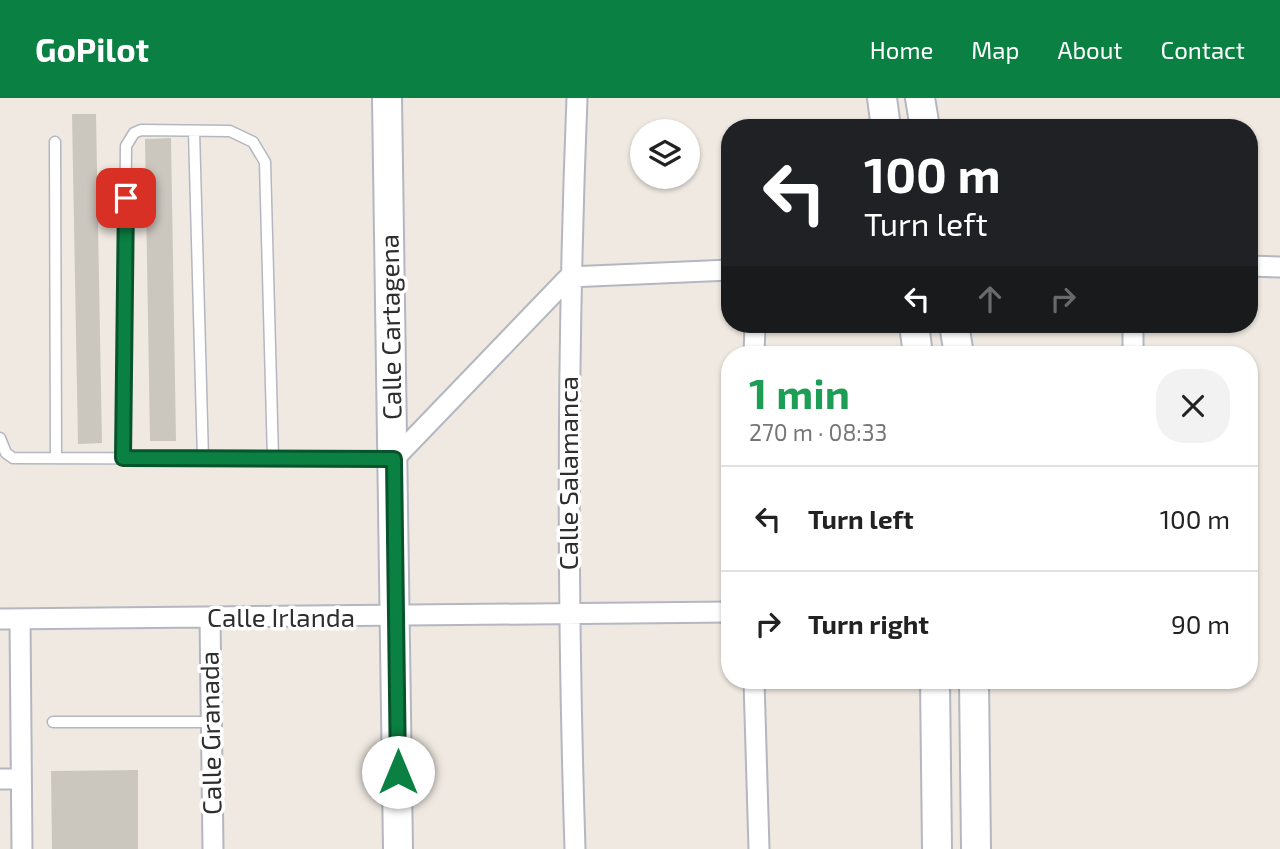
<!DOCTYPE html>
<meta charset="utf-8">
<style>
body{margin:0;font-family:"Exo 2",sans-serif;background:#f2f2f2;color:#222;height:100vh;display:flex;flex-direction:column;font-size:26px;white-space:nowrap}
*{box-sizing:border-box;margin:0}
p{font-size:23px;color:#767676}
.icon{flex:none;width:38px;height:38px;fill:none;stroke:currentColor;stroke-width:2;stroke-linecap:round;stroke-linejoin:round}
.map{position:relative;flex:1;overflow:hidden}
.side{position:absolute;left:721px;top:248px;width:537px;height:343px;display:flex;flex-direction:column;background:#fff;border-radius:28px;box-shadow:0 2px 5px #0004}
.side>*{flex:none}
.hud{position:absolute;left:721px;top:21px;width:537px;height:214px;border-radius:28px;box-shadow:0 2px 5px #0004;background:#202124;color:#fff;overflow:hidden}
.fabs{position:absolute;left:630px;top:21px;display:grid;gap:14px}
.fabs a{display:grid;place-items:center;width:70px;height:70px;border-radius:50%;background:#fff;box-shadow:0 2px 5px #0004;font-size:35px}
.pin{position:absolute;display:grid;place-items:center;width:60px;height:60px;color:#fff;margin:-30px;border-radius:14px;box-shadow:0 4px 10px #0006}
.me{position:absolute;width:77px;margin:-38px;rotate:0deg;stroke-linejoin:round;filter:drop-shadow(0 0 5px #0008)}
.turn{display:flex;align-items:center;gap:24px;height:147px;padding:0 28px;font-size:32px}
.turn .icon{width:91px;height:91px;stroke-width:2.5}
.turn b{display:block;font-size:49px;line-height:60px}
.lanes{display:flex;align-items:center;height:66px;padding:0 28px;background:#0003;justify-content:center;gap:35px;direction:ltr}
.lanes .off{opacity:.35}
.round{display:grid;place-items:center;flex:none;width:74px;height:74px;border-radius:28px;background:#f2f2f2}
.summary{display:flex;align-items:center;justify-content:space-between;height:119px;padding:0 28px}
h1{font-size:42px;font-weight:700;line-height:52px;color:#1e9e55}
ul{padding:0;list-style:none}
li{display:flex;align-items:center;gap:21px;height:105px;padding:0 28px;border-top:2px solid #e0e0e0}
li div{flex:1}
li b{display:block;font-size:26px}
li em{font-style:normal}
header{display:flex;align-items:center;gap:42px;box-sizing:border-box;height:98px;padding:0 35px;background:#0b8043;color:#fff}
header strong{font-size:33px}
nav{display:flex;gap:38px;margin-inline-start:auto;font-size:24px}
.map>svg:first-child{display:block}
.building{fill:#cbc7bf}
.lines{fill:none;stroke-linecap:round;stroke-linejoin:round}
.lane-casing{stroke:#b4b7c1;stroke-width:13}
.street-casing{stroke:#b4b7c1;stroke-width:23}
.secondary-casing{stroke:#b4b7c1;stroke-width:32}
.lane{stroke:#fff;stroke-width:10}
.street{stroke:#fff;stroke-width:19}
.secondary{stroke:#fff;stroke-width:28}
.route-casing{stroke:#07532c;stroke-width:18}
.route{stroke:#0b8043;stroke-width:12}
.labels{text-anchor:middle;stroke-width:7;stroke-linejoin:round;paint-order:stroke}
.street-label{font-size:26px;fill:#2e2e2e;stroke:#fff}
</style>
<header>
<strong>GoPilot</strong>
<nav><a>Home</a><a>Map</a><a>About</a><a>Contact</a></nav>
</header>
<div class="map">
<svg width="1280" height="751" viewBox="0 0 1280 751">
<rect width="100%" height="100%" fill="#efe9e1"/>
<!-- building -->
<path class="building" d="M72 16H96L102 345 78 346Z
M171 40 176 343H150L145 41Z
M138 672V751H52L51 673Z"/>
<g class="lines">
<defs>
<path id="lane" d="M194 33 203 361
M55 44 56 360
M0 340 6 355 13 360 390 361
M123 361 126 48 134 35 141 32 230 33 253 44 265 64 273 361
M53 624H211"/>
<path id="street" d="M1250 168 1280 169
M1133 226V257
M754 257 755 226
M394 361 569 179 730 172
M210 520 213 751
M0 521 730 514
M20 521 22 751
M754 583 759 751
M0 681H21
M575 751C567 501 567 250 577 0"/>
<path id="secondary" d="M387 0 398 751
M882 0 886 30
M920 0 925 30
M914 226 918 257
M954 226 959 257
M935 583 937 751
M974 583 976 751"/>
</defs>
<!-- lane casing -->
<use href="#lane" class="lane-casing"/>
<!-- street casing -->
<use href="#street" class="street-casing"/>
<!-- secondary casing -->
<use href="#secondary" class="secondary-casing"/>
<!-- lane -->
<use href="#lane" class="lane"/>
<!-- street -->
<use href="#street" class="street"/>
<!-- secondary -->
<use href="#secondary" class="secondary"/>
</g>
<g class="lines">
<defs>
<path id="route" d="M126 100 123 360 394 361 398 674"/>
</defs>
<!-- route casing -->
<use href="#route" class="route-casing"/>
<!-- route -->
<use href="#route" class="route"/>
</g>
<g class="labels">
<!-- street labels -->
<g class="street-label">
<text transform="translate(391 229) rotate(-91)" y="9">Calle Cartagena</text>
<text transform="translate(569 375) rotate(-90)" y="9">Calle Salamanca</text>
<text x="281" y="529">Calle Irlanda</text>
<text transform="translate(211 635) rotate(-91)" y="9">Calle Granada</text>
</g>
</g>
</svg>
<div class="fabs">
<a><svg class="icon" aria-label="layers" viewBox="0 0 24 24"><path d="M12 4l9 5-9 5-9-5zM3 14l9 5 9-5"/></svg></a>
</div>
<div class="pin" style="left:126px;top:100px;background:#d93025"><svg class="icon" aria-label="arrive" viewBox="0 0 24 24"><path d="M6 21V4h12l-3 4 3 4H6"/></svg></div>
<svg class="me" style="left:398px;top:674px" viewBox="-20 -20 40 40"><circle r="19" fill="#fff"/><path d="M0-13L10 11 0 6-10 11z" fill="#0b8043"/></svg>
<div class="hud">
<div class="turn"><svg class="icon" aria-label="left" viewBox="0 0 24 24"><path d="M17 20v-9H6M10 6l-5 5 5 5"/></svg><div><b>100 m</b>Turn left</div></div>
<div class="lanes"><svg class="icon" aria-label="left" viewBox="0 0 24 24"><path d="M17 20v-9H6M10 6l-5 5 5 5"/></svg><svg class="icon off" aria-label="ahead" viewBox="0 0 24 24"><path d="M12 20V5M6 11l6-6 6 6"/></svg><svg class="icon off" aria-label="right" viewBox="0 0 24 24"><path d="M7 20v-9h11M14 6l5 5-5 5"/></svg></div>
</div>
<section class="side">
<div class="summary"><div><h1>1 min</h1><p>270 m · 08:33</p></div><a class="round"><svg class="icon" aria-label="close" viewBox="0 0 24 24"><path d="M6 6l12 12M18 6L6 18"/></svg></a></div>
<ul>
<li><svg class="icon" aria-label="left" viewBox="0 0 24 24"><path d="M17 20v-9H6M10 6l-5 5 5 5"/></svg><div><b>Turn left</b></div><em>100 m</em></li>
<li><svg class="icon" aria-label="right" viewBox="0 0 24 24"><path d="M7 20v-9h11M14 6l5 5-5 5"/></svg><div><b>Turn right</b></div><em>90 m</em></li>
</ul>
</section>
</div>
